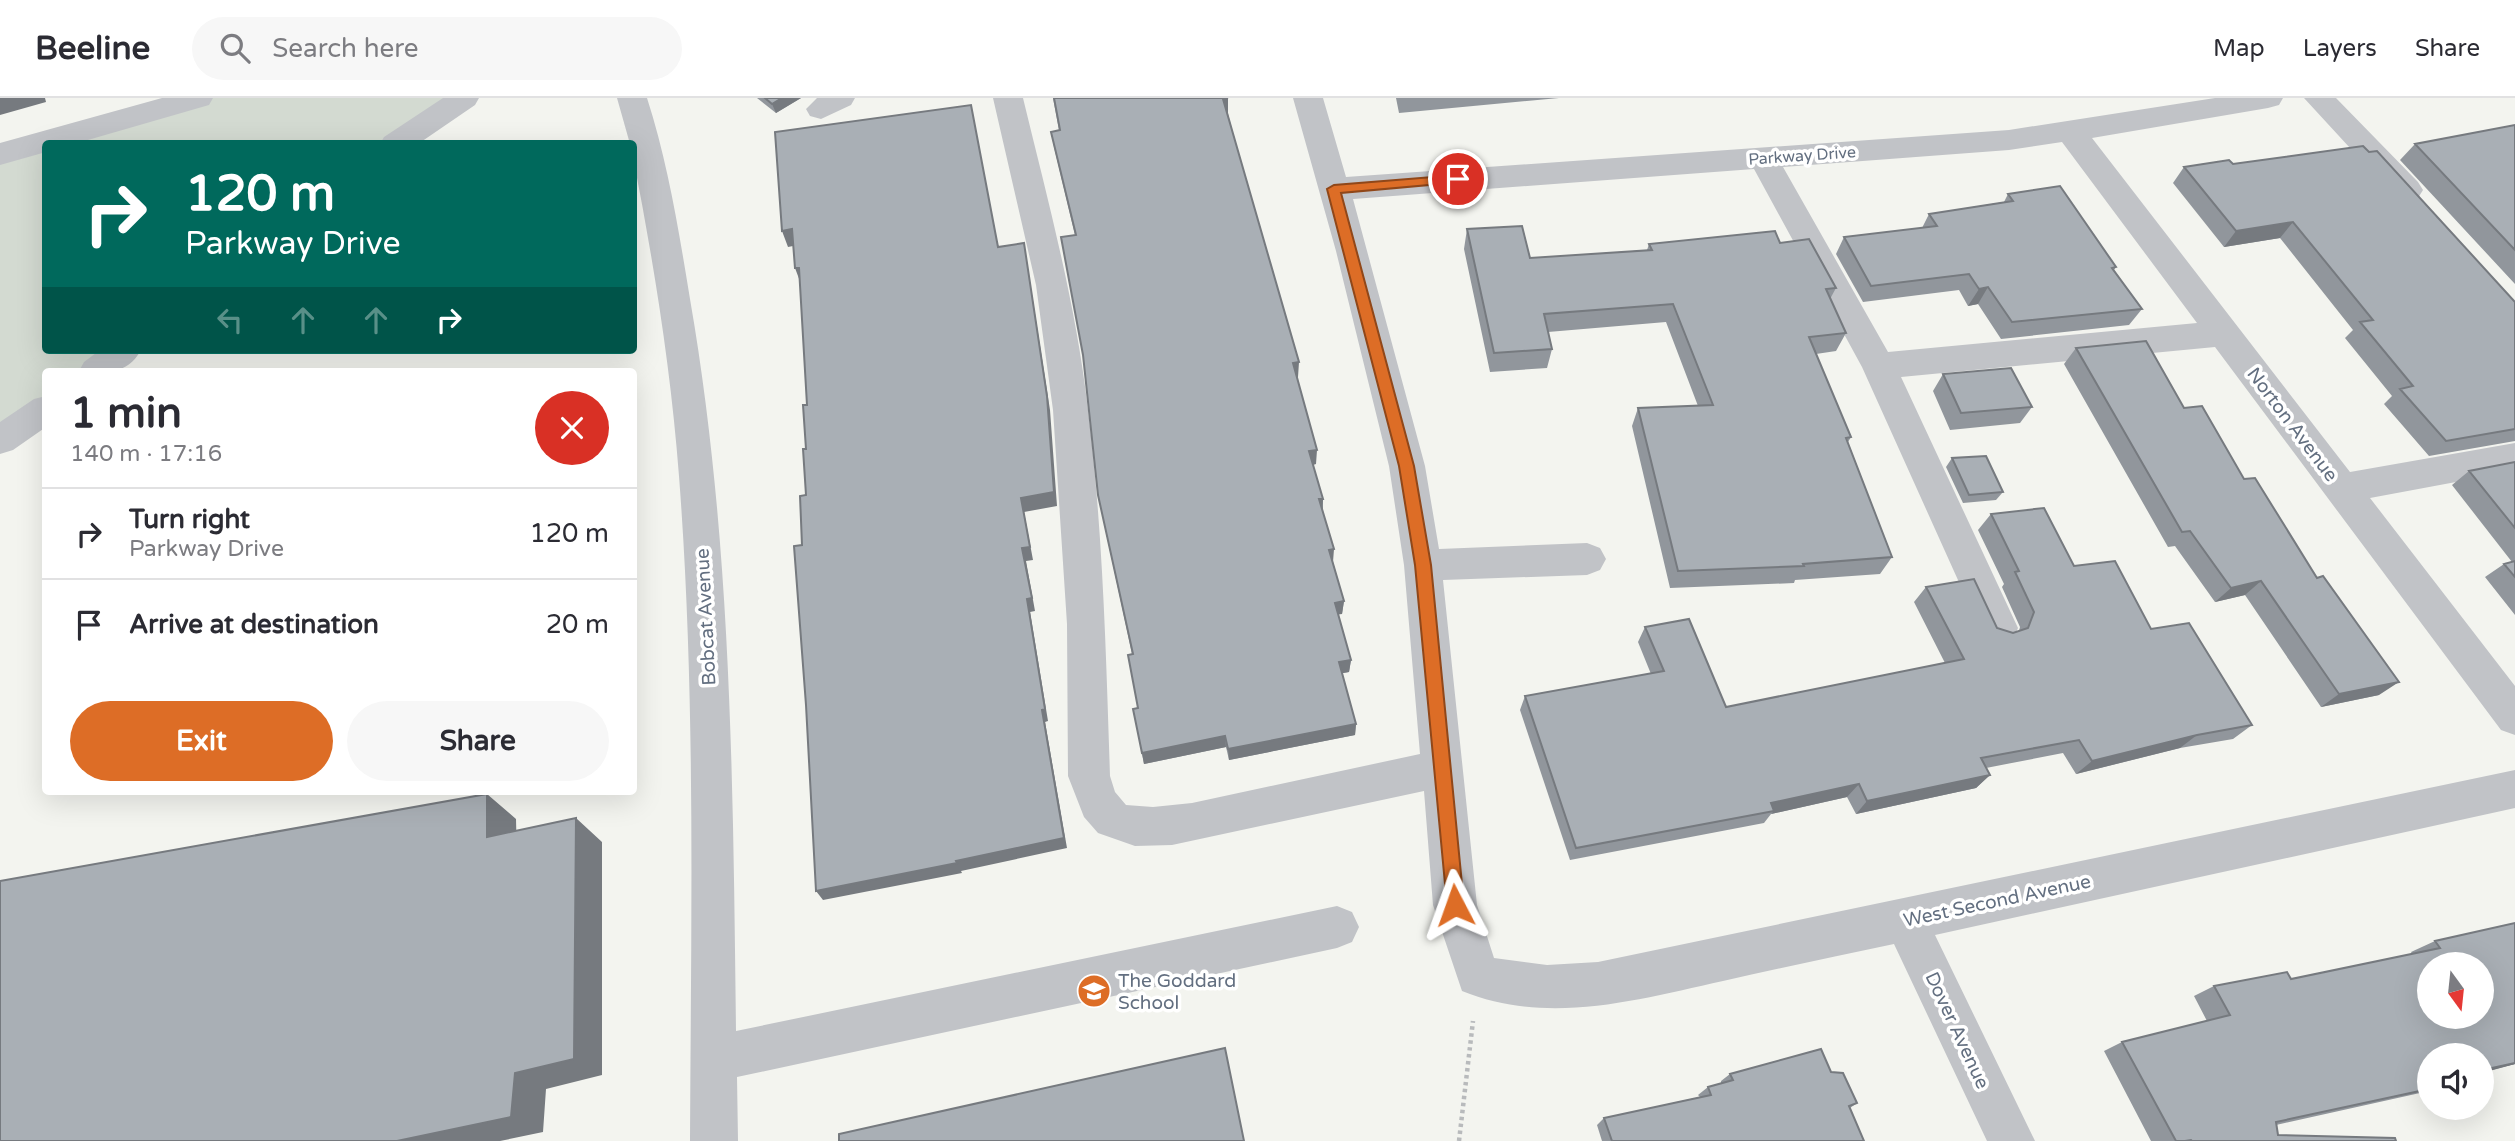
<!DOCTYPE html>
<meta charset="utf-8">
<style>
body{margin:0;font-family:"Varela Round",sans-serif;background:#f7f7f7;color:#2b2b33;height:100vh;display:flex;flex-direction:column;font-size:26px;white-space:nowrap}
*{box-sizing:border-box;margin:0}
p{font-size:23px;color:#7c7c81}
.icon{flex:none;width:38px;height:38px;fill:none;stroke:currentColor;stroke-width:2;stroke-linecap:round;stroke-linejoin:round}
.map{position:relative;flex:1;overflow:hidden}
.side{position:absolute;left:42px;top:270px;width:595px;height:427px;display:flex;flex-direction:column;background:#fff;border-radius:7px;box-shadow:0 7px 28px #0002}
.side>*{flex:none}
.hud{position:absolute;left:42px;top:42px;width:595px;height:214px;border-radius:7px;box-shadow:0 7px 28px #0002;background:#00695c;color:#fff;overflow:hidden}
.needle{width:46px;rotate:165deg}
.tools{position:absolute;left:2417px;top:854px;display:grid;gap:14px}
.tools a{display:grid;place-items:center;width:77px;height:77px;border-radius:50%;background:#fff;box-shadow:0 7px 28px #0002;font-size:35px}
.pin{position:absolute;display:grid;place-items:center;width:60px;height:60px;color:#fff;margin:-30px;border:4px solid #fff;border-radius:50%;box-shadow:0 2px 7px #0007}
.me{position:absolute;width:77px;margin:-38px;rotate:356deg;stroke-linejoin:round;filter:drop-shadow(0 0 5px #0008)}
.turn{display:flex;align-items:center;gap:24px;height:147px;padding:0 28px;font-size:32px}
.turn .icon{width:91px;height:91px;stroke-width:2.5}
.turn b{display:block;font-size:49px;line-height:60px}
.lanes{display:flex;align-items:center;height:66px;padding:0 28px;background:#0003;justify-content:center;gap:35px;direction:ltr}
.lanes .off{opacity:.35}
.round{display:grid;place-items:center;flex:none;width:74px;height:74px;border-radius:37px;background:#f7f7f7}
.overview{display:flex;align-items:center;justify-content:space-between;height:119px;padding:0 28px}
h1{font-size:42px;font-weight:700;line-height:52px}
.primary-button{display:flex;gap:14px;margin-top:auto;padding:14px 28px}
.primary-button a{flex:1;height:80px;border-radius:42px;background:#dd6d26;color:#fff;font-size:28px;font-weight:700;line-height:80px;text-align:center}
.primary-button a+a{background:#f7f7f7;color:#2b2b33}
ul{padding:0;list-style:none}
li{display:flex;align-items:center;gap:21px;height:91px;padding:0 28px;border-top:2px solid #e1e1e2}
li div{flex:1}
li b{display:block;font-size:26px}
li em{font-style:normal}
header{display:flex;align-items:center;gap:42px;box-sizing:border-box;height:98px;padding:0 35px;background:#fff;border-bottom:2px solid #e1e1e2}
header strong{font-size:33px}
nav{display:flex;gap:38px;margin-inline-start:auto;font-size:24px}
.search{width:490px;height:63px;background:#f7f7f7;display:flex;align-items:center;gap:18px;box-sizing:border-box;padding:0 24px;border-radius:38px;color:#7c7c81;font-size:26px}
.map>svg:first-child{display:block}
.green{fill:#d3dad1}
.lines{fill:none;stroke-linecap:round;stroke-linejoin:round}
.path{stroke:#b8babc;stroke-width:4.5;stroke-dasharray:3.5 3.5;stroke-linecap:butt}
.minor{fill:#c1c3c7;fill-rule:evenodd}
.wall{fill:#91969c}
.shaded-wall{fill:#767a7f}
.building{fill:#a9afb5;stroke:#767a7f;stroke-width:2;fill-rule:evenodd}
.route{fill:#dd6d26;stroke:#904719;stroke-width:2}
.labels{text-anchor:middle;stroke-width:7;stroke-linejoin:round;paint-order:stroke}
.far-street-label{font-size:16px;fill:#636f80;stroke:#fff}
.street-label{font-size:19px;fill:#636f80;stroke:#fff}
.poi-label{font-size:19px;fill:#636f80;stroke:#fff;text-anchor:start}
</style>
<header>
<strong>Beeline</strong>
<div class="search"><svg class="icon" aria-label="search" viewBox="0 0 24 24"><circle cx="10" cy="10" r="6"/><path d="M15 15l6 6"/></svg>Search here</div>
<nav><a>Map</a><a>Layers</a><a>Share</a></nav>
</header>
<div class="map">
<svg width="2515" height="1043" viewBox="0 0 2515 1043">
<rect width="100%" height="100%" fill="#f3f4ef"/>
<!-- green -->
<path class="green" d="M198 0H464L395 45 46 46V252H124L96 273H46L45 311 0 342V56Z"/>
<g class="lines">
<!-- path -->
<path class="path" d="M1459 1043 1473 923"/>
<!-- minor -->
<path class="minor" d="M162 0H213L209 7 74 46H46V54L0 67V45Z
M443 0H479L475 7 418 46H380L384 39Z
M617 0H647C668 65 679 134 690 201 732 443 733 688 736 933L1337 808 1352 814 1359 829 1352 844 1337 850 737 979 738 1043H690C691 821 696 599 679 378 671 272 654 167 634 64V46H630Z
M817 0H855L851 7 821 21 810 18 806 11Z
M993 0H1023C1048 103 1076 206 1088 312 1103 433 1106 556 1110 678L1115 694 1126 707 1153 709 1192 705 1420 656 1404 467 1389 368 1336 153 1293 0H1323L1346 79 2009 32 2215 0H2283L2279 7 2268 10 2092 40 2350 374 2515 345V373L2370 400 2515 588V637L2501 632 2215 249 1901 279 2018 530 2013 542 1999 547 1985 542 1862 269 1754 71 1353 101 1425 368 1439 451 1587 445 1600 450 1606 461 1600 472 1587 477 1443 482 1477 807 1494 860 1547 867 1598 864 2515 672V710L1935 837 2035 1043H1987L1894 846C1837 858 1780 870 1723 883 1636 902 1548 928 1462 893L1433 807 1424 693 1172 747 1135 748 1098 735 1084 719 1068 678 1067 526 1053 312 1036 187ZM2062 44 2197 225 1888 254 1783 69 2009 52Z
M2304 0H2336L2418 84 2423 92 2418 100 2407 103 2396 100Z
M100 252H141C126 279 105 273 79 273L84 264Z
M46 298V329L13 352 0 356V324L34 301Z"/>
</g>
<!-- wall -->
<path class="wall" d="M757 0H801L776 15Z
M1053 0H1228V16L1298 279H1297L1316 366 1313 367 1323 401V413L1333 464 1344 503 1342 516H1338L1351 562 1349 574 1342 575 1356 626 1355 637 1229 662 1226 649 1144 666 1133 611 1138 610 1132 556 1098 397 1075 137 1054 49 1051 34 1059 32Z
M1396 0H1559L1399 15Z
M2515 27V186L2400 62 2415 46Z
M2233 66 2515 204V343L2429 358 2384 306 2392 298 2345 240 2353 232 2280 140 2224 149 2173 85 2184 69Z
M2008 96 2116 169 2114 172 2142 211 2129 227 2001 241 1978 206 1968 208 1959 192 1863 204 1836 156 1844 139 1922 130 1929 116 2004 104Z
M1467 131 1530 160 1647 152 1649 146 1780 145 1836 190 1830 201 1846 235 1836 253 1816 256 1851 339 1848 344 1892 459 1880 476 1795 482 1794 485 1670 490 1632 328 1638 310 1698 308 1666 224 1548 234 1552 251 1547 270 1490 274 1464 151Z
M2076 250 2184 310 2244 381 2379 597 2321 609 2245 497 2215 504 2175 448 2168 449 2064 266Z
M1943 276 2032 309 2020 325 1950 332 1933 293Z
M1952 360 2003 394 1996 402 1963 405 1946 369Z
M2515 364V517L2485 479 2504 466 2512 464 2452 387 2469 373Z
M1991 416 2074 468 2151 531 2252 627 2233 641 2180 650 2076 676 2063 655 1986 670 1990 677 1976 690 1856 716 1847 699 1771 716 1764 725 1570 762 1520 612 1525 598 1651 576 1638 544 1645 529 1726 609 1945 565 1914 504 1926 489 1997 530 2013 535 2019 533 2020 529 2002 489 2004 486 1978 432Z
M2515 825V966L2484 974 2429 957V993L2276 1027 2278 1037 2396 1043H2151L2104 953 2122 944 2207 923 2194 898 2214 888 2291 881 2412 856 2411 854 2435 843Z
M1831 974 1857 1005 1850 1010 1864 1043H1602L1597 1027 1604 1020 1700 999 1698 997 1708 989 1721 985V983L1730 976Z"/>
<!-- shaded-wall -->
<path class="shaded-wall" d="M0 0H45L46 4 0 17Z
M782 0H801L776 15 772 6Z
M1228 0V16H1224L1223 1Z
M2293 124 2280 140 2224 149 2236 133Z
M792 131 798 147 788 149 782 133Z
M1024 145 1050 312 1057 408 1024 414 1033 462 1026 463 1035 513 1030 514 1048 623 1045 624 1067 750 961 773 962 775 823 802 816 793 1042 612 1027 501 1022 450 1021 400Z
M795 170H799L801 186Z
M1988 189 1978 206 1968 208 1979 191Z
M1299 264 1298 279 1293 280V265Z
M1317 352 1316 366 1309 367V353Z
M1319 401H1323L1322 414Z
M1334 451 1333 464 1329 452Z
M2261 483 2245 497 2215 504 2231 490Z
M1344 503 1342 516 1334 517 1335 505Z
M1351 562 1349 574 1338 576 1339 564Z
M2399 584 2379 597 2321 609 2339 596Z
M1356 626 1355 637 1229 662 1228 651Z
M2197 637 2180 650 2076 676 2092 663Z
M1225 638 1226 649 1144 666 1142 655Z
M1990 677 1976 690 1856 716 1867 703Z
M1859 686 1847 699 1771 716 1774 713 1771 705Z
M487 696 516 721 517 763 487 739Z
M576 720 602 744V977L546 991 543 1034 500 1043H397L515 975Z
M2515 965V966L2482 975V973Z"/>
<!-- building -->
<path class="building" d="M765 0H782L772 6Z
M1054 0H1228L1223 1 1299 264 1293 265 1317 352 1309 353 1323 401H1319L1334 451 1329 452 1344 503 1335 505 1351 562 1339 564 1356 626 1228 651 1225 638 1142 655 1133 611 1138 610 1128 557 1133 556 1098 397 1083 257 1061 139 1076 137 1051 34 1060 32Z
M971 7 998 149 1024 145 1047 298 1054 394 1021 400 1030 449 1022 450 1032 500 1027 501 1045 611 1042 612 1064 740 956 763 957 765 816 793 806 607 794 448 802 447 800 398 806 397 803 351H806L803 307H807L799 170H795L792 131 782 133 775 34Z
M2515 27V152L2415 46Z
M2363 48 2369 54 2377 53 2515 204V331L2446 343 2400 291 2413 288 2360 224 2373 222 2293 124 2236 133 2184 69 2229 62 2233 66Z
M2060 88 2116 169 2112 170 2142 211 2012 224 1988 189 1979 191 1969 176 1871 188 1844 139 1937 128 1929 116 2013 103 2008 96Z
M1522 128 1530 160 1652 152 1649 146 1775 133 1780 145 1809 141 1836 190 1826 191 1846 235 1809 239 1851 339 1846 340 1892 459 1803 466 1804 468 1678 473 1638 310 1713 307 1673 206 1544 216 1552 251 1494 255 1467 131Z
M2146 243 2184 310 2202 308 2244 381 2255 380 2317 480 2323 478 2399 584 2339 596 2261 483 2231 490 2190 433 2182 434 2076 250Z
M2011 270 2032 309 1961 315 1943 276Z
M1986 358 2003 394 1969 397 1952 360Z
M2515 364V430L2469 373Z
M2044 410 2074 468 2115 463 2151 531 2189 525 2252 627 2197 637 2092 663 2079 642 1981 660 1990 677 1867 703 1859 686 1771 705 1774 713 1576 750 1525 598 1664 573 1645 529 1689 521 1726 609 1964 561 1926 489 1974 481 1997 530 2013 535 2028 530 2034 514 2015 474 2019 473 1991 416Z
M2515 463V479L2504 466Z
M487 696V739L576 720 574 961 515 975 511 1019 397 1043H0V783Z
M2515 825V965L2483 972 2487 978 2482 980V957H2429V991L2276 1024 2278 1037 2395 1040 2396 1043H2192L2191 1042 2185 1043H2176L2122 944 2230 917 2214 888 2287 874 2291 881 2440 850 2435 843ZM2429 866H2482V919H2429Z
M1225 950 1244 1043H839V1036Z
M1821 951 1831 974 1843 975 1857 1005 1849 1008 1864 1043H1612L1604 1020 1711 997 1708 989 1733 982 1730 976Z"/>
<!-- route -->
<path class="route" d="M1458 77 1462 78V84L1341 95 1414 368 1431 467 1464 807 1462 813 1455 816 1449 813 1447 807 1415 467 1399 368 1327 91 1334 87Z"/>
<!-- icons -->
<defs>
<symbol id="school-disc" viewBox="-11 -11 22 22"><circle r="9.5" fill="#dd6d26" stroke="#fff"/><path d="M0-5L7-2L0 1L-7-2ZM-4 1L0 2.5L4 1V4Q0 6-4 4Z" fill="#fff"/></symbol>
</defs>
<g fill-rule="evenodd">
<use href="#school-disc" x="1075" y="874" width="38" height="38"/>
</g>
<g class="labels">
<!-- far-street labels -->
<g class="far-street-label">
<text transform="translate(1802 57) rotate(-4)" y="6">Parkway Drive</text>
</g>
<!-- street labels -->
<g class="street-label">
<text transform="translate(2293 326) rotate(53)" y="7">Norton Avenue</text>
<text transform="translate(705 519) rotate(-93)" y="7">Bobcat Avenue</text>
<text transform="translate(1997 802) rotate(-12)" y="7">West Second Avenue</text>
<text transform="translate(1958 932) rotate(65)" y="7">Dover Avenue</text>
</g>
<!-- poi labels -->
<g class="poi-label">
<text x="1118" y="889">The Goddard<tspan x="1118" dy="22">School</tspan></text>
</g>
</g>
</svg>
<div class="tools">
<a><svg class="needle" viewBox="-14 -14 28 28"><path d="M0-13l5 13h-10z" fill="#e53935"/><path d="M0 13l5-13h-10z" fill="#7c7c81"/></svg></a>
<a><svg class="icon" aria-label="sound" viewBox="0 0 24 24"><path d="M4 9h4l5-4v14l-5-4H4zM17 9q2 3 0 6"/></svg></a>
</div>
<div class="pin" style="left:1458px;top:81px;background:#d93025"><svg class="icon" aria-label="arrive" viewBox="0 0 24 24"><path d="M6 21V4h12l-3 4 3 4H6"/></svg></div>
<svg class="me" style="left:1455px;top:807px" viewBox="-20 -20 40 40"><path d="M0-17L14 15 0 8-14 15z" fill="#dd6d26" stroke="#fff" stroke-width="4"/></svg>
<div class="hud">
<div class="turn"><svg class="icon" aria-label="right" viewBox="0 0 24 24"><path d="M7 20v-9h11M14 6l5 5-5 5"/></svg><div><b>120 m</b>Parkway Drive</div></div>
<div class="lanes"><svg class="icon off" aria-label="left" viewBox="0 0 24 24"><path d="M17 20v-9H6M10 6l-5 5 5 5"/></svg><svg class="icon off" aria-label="ahead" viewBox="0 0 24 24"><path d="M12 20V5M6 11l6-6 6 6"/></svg><svg class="icon off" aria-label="ahead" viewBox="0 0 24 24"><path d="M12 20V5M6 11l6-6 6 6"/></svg><svg class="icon" aria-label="right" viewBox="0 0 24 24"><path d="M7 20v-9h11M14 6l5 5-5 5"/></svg></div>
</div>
<section class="side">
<div class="overview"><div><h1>1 min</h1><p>140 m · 17:16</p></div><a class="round" style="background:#d93025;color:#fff"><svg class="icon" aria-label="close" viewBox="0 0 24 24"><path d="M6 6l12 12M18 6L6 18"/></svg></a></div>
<ul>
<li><svg class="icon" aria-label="right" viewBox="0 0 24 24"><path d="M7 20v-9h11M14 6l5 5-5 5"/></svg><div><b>Turn right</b><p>Parkway Drive</p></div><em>120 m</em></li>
<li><svg class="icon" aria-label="arrive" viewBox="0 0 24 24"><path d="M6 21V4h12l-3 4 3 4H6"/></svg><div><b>Arrive at destination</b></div><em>20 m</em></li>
</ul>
<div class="primary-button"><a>Exit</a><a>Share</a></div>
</section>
</div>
